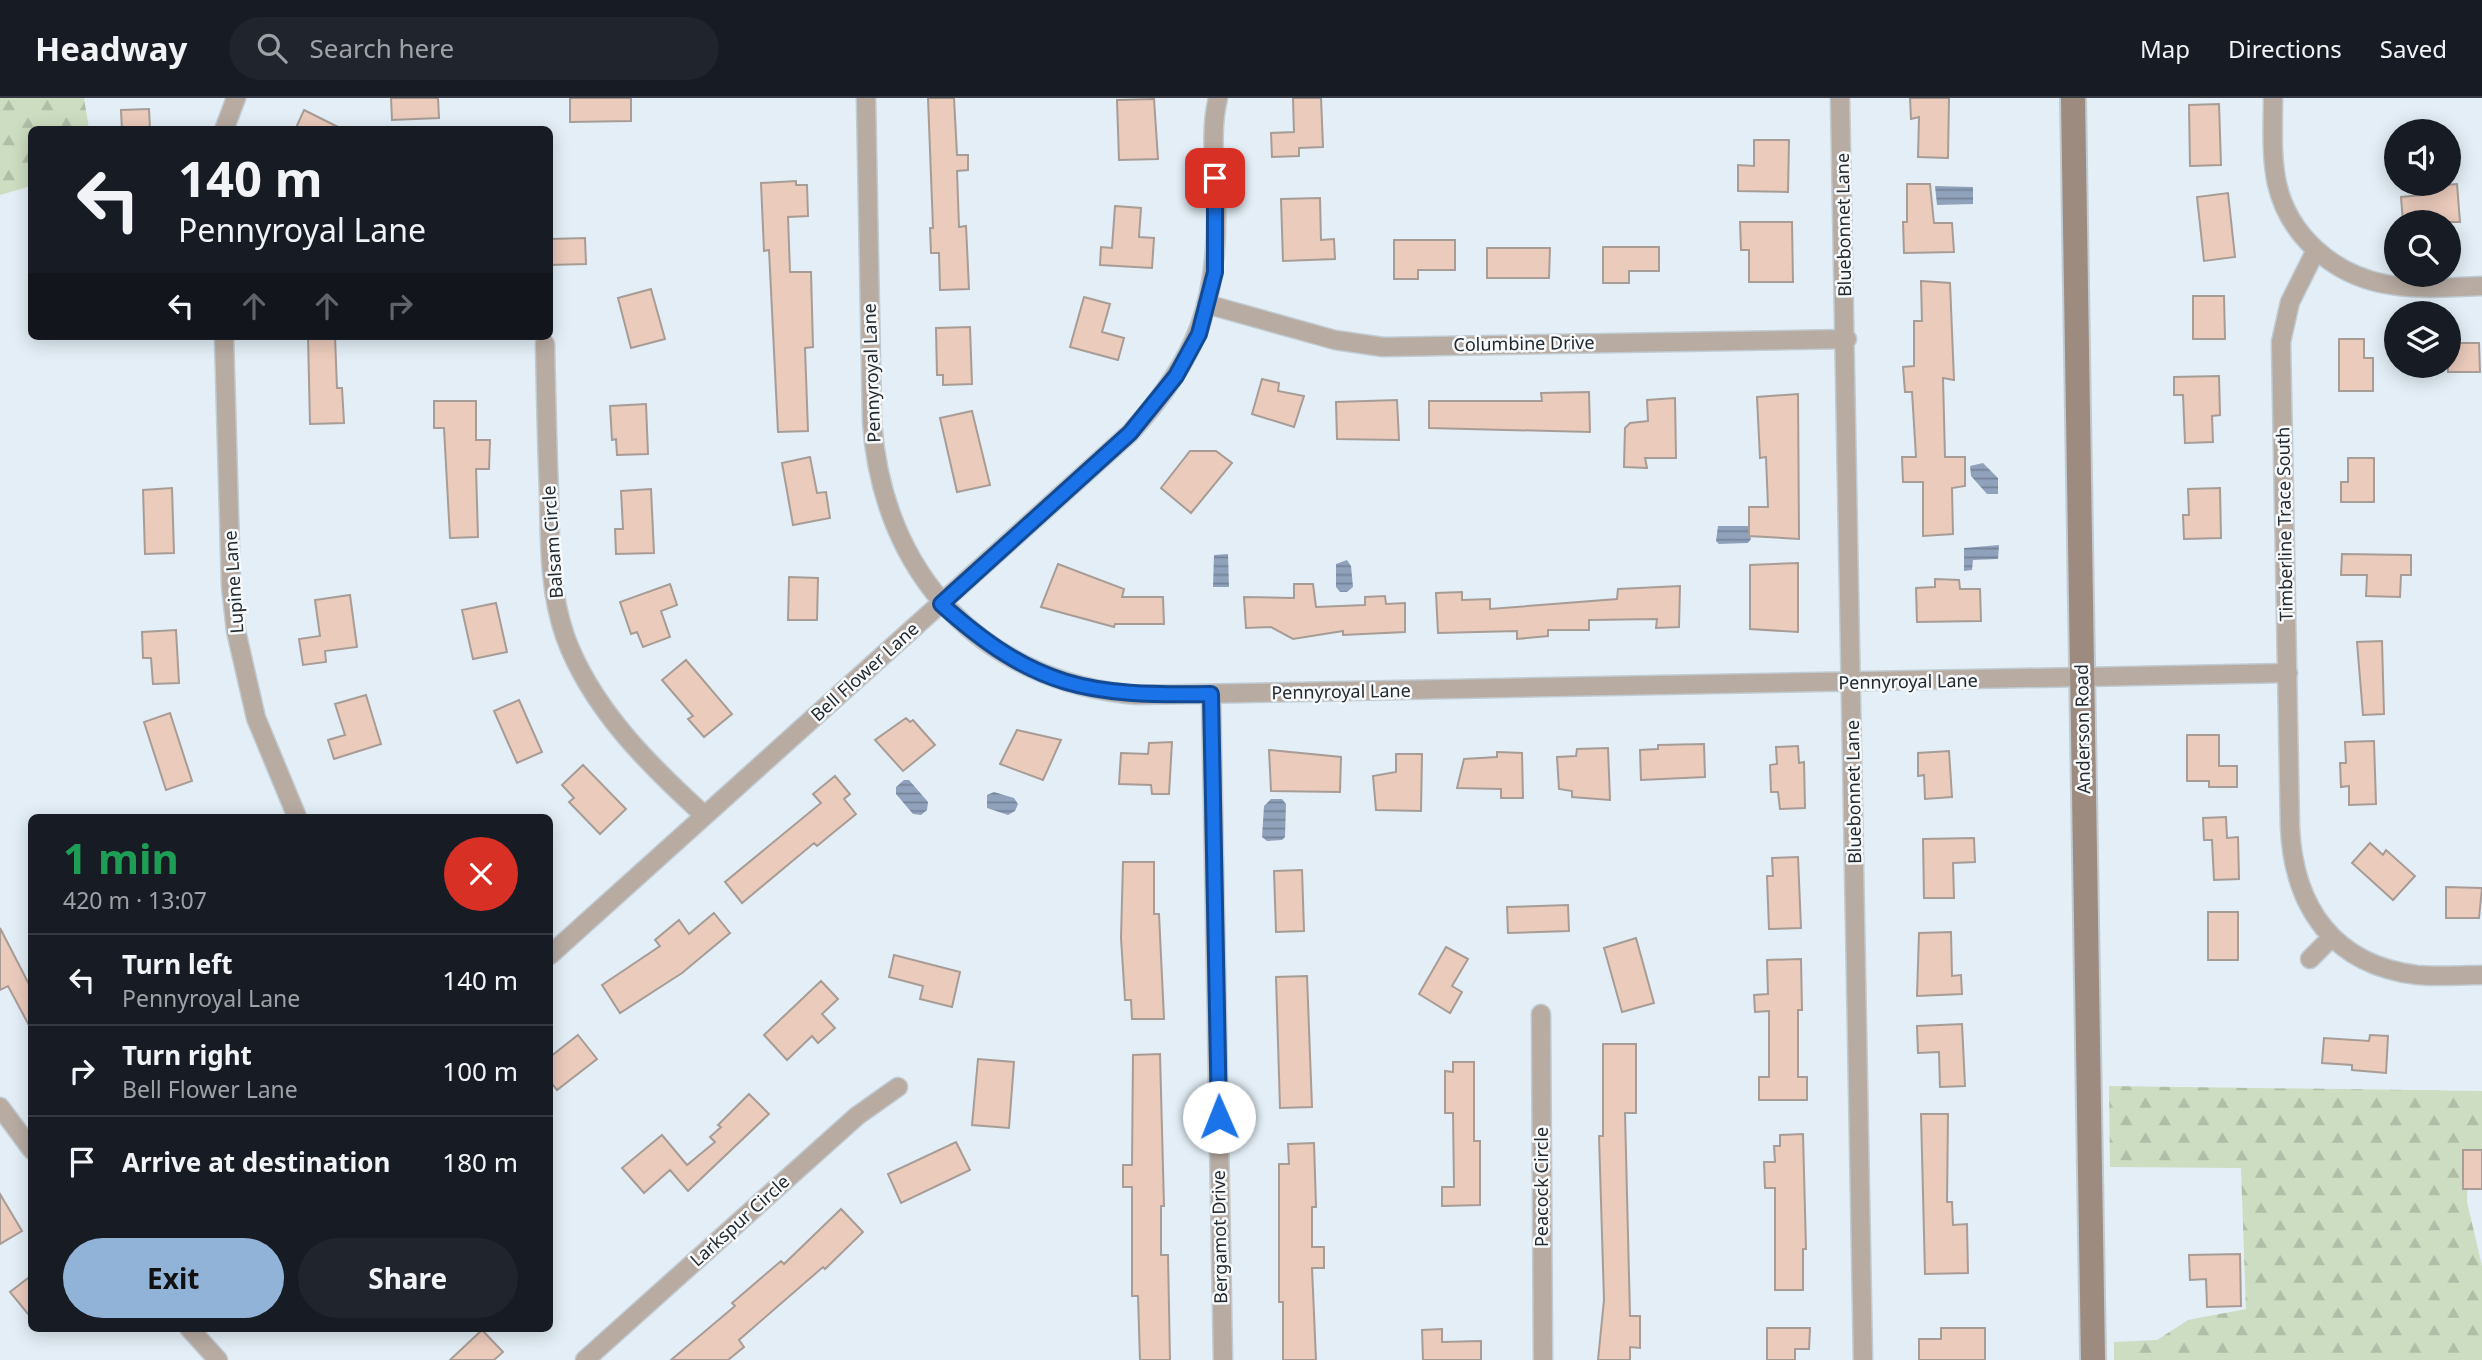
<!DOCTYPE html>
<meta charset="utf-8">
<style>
body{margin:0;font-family:"Noto Sans",sans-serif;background:#20242c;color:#f1f3f6;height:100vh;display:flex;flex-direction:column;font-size:26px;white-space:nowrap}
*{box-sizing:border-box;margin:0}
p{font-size:23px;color:#9ea1a6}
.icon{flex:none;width:38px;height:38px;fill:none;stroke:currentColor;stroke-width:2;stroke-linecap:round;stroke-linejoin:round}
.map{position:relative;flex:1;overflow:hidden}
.drawer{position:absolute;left:28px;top:716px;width:525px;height:518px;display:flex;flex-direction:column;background:#171b24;border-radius:10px;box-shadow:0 4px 18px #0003}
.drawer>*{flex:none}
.top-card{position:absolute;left:28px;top:28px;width:525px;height:214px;border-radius:10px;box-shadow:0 4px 18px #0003;background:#171b24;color:#f1f3f6;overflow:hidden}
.buttons{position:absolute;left:2384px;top:21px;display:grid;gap:14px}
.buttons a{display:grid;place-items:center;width:77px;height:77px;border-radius:50%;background:#171b24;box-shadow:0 4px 18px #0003;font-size:35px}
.pin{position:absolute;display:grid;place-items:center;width:60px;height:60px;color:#fff;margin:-30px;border-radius:14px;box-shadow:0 4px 10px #0006}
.me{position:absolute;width:77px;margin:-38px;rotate:359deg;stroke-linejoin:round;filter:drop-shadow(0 0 5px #0008)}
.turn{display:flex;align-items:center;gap:24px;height:147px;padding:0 35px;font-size:32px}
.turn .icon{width:91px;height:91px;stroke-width:2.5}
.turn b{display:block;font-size:49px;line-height:60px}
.lanes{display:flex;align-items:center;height:66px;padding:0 35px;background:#0003;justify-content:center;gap:35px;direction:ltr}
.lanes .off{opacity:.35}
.round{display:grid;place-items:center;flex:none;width:74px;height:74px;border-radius:37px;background:#20242c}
.summary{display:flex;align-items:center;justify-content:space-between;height:119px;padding:0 35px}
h1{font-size:42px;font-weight:700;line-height:52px;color:#1e9e55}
.button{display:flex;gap:14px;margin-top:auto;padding:14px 35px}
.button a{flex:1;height:80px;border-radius:42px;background:#92b3d8;color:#111;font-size:28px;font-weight:700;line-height:80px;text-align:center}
.button a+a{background:#20242c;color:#f1f3f6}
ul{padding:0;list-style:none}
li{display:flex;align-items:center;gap:21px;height:91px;padding:0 35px;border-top:2px solid #363941}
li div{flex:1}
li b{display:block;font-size:26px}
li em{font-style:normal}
header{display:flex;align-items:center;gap:42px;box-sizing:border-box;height:98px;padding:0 35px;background:#171b24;border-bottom:2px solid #363941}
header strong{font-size:33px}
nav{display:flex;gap:38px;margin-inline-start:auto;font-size:24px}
.search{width:490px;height:63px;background:#20242c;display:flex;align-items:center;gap:18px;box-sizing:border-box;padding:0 24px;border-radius:38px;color:#9ea1a6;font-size:26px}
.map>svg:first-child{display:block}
.forest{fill:url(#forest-firs)}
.water{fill:url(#water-rules)}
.building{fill:#ebcbbc;stroke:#a79c96;stroke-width:2}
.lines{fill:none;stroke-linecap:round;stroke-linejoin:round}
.street-casing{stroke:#c1cbd2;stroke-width:21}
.secondary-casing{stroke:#c1cbd2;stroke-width:28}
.street{stroke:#b7aba2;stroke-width:18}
.secondary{stroke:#9d8b7f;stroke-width:24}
.route-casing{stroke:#114b97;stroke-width:18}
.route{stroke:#1a73e8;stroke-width:12}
.labels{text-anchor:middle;stroke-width:5;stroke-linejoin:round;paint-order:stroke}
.street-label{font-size:18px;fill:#25292c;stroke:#f6fafd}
</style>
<header>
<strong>Headway</strong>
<div class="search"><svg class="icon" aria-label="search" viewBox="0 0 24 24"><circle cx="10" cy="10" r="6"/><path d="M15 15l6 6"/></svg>Search here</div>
<nav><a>Map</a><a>Directions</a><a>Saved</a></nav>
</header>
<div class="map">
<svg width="2482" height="1262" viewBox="0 0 2482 1262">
<defs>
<pattern id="forest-firs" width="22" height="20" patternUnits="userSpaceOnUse" patternTransform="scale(1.75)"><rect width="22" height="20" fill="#ccddc1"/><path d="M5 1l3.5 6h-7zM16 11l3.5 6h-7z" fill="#afbea6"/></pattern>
<pattern id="water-rules" width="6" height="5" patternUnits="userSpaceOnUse" patternTransform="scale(1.75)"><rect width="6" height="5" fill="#90a1bb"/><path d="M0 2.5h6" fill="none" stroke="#758398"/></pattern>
</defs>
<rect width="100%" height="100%" fill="#e3eef6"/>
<!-- forest -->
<path class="forest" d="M0 0H84L89 31 32 32 31 88 0 97Z
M2109 988 2482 993V1057H2468L2467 1104 2482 1168V1262H2114V1244L2157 1242 2188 1222 2246 1211 2241 1070 2110 1069Z"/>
<!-- water -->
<path class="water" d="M1935 88 1973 89V106L1937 107Z
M1983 365 1998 380V396H1987L1971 378 1970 368Z
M1718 428H1748L1751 441 1748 445 1719 446 1716 443Z
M1999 447 1998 461 1973 462 1972 472 1964 473V450Z
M1228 456 1229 489H1213L1214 457Z
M1347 462 1351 468 1353 489 1347 494H1340L1336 489V466Z
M904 682H909L928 704 927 712 921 717 913 716 896 696V689Z
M994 694 1014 700 1018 706 1015 713 1008 717 987 710V697Z
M1271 701H1282L1286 706 1285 739 1282 742 1267 743 1262 739 1264 708Z"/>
<!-- building -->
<path class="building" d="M391 0H438L439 20 392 22Z
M570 0H631V23L570 24Z
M928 0H954L957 57H968V72L957 73 959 129 966 128 969 191 940 192 939 155H931L930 130H933Z
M1293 0H1321L1323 49 1299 50V58L1272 59 1271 35 1294 34Z
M1910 0H1949L1948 60 1918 59 1919 19 1911 21Z
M1154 1 1158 61 1119 62 1117 2Z
M2219 6 2221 67 2190 68 2189 7Z
M149 11 150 32H122L121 12Z
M304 12 344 32H295Z
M1754 42H1789L1788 94 1738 93V67L1754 68Z
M796 83V87H807L808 118 788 119 790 174H811L813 249 805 250 808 333 778 334 769 152 764 153 761 85Z
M1907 86H1930L1934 125H1952L1954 154 1904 155 1903 124H1907Z
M2457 86 2460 124H2403L2401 99 2422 97V89Z
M2228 95 2235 159 2204 163 2197 99Z
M1320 100 1321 142 1334 141 1335 161 1283 163 1281 101Z
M1115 108 1141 110 1139 139 1154 140 1152 170 1100 167 1101 149 1112 150Z
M1740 124H1792L1793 184H1749V152H1741Z
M585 140 586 166 550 167V141Z
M1394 142H1455V172H1418V181H1394Z
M1603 149H1659V173H1629V185H1603Z
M1487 150H1550L1549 180H1487Z
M1921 183 1950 185 1954 282 1943 280 1945 359H1965V388L1952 390 1953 436 1923 438V384H1903L1902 359H1916L1912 294H1905L1903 269 1914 268V223H1922Z
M651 191 665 241 631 250 618 200Z
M2193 198H2224L2225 241H2193Z
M1084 199 1110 206 1102 234 1124 240 1118 262 1070 249Z
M970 229 972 286 943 287V277H937L936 230Z
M308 238H335L337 290H342L344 325 310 326Z
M2339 241H2364V260H2373V293H2339Z
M2448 245H2479L2480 274H2448Z
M2219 278 2220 317 2212 318 2213 344 2185 345 2183 297H2174V279Z
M1262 281 1279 285 1278 293 1304 298 1294 329 1252 316Z
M1589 294 1590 334 1429 330V303H1542L1541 295Z
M1798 296 1799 441 1749 438V409H1768L1766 359 1760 360 1757 299Z
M1675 300 1676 360H1645L1647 370 1624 369 1625 330 1630 325 1648 323 1647 302Z
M1397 302 1399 342 1337 341 1336 304Z
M434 303H476V342H490L489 371H476L478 439 450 440 444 330H434Z
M646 306 648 356 617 357 616 341 612 342 610 308Z
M972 313 990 387 957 394 940 320Z
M1190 353H1216L1232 365 1191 415 1161 390Z
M810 359 817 395 826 394 830 420 793 427 782 365Z
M2348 360H2374V404H2341V384H2348Z
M172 390 174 455 145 456 143 392Z
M2220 390 2221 440 2184 441 2183 417H2189L2188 391Z
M651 391 654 455 616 456 615 431H623L621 393Z
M2342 456 2411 457V477H2401L2400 499 2366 498 2367 477H2341Z
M1798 465V534L1750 531V467Z
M1058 466 1124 491 1122 499H1163L1164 526H1115L1114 529 1041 509Z
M789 479 818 480 817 522H788Z
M1935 481 1959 482 1960 491H1980L1981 523 1917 524 1916 490 1935 489Z
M670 486 677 507 661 513 670 539 643 549 637 534 631 536 620 504Z
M1294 486H1313L1316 509 1365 507V499L1385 498 1386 506 1405 505V534L1343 537V533L1293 541 1271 529 1246 530 1244 499 1294 500Z
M1680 488 1679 529 1656 530 1657 521 1589 522V532H1548V538L1517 541V533L1438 535 1436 495 1462 494V502L1490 501V511L1617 501 1618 491Z
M350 497 357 549 325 553 326 564 303 567 299 541 320 538 315 502Z
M496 505 507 554 473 561 462 512Z
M176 532 179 585 153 586 151 560H143L142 534Z
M2382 543 2384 616 2363 617 2357 544Z
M686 562 732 616 704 639 688 621 693 618 662 582Z
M366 597 381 646 334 661 328 642 345 637 335 606Z
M519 602 542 654 517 665 494 613Z
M170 615 192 683 166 692 144 624Z
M906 620 910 624 913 622 935 647 903 673 875 642Z
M1017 632 1061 642 1043 682 1000 666Z
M2187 637H2219V668H2237V689H2209V683H2187Z
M2374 643 2376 706 2349 707V688L2341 689 2340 665H2346L2345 644Z
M1172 644 1169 696H1152L1151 687 1119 686 1121 655 1148 656 1149 645Z
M1704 646 1705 679 1641 682 1640 652 1658 651V647Z
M1798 648 1799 665 1804 664 1805 710 1780 711 1778 694H1771L1770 667 1777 666 1776 649Z
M1608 650 1610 702 1572 699V693L1559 691 1557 659 1576 658 1577 651Z
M1269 652 1341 659 1340 694 1271 693Z
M1949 653 1952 699 1925 701 1924 677 1918 678V655Z
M1497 654 1522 655 1523 700H1501V691L1457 690 1464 661 1497 659Z
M1396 656H1422L1421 713 1376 712 1373 678 1396 674Z
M583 667 626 711 600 736 569 704 574 700 562 687Z
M835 678 850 696 844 701 856 716 817 748 814 745 742 805 725 784 821 705 813 696Z
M2226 719 2227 740 2238 739 2239 781 2214 782 2212 742H2204L2203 720Z
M1974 740 1975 764 1953 765 1954 800H1924L1923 741Z
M2370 745 2383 757 2386 752 2415 778 2393 802 2352 765Z
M1798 759 1801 830 1769 831 1767 778H1773L1772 760Z
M1123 764H1154V816H1159L1164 921H1132L1131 902H1125L1121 840Z
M1302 772 1304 833 1276 834 1274 773Z
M2446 789 2482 790 2479 820H2446Z
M1568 807 1569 833 1508 835 1507 809Z
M2208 814H2238V862H2208Z
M714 815 730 835 682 875 620 915 602 887 660 848 655 842 679 822 689 836Z
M0 830 32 892V933L8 888 0 892Z
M1951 834 1952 878 1961 877 1962 896 1917 898 1919 835Z
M1636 840 1654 905 1622 914 1604 850Z
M1446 849 1468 861 1452 888 1462 894 1450 915 1419 896Z
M894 857 960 874 952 909 920 901 923 888 889 879Z
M1801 861 1802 912H1798V979H1807V1002H1759V979H1769V913L1755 914 1754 897 1768 896 1767 862Z
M1307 878 1312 1009 1280 1010 1276 879Z
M821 883 838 901 822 916 835 930 818 945 812 938 787 962 764 937Z
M1962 926 1965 988 1940 989 1939 954 1918 955 1917 928Z
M578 937 597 961 557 992 550 983V959Z
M2370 937 2388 938 2386 975 2352 972V967L2322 965 2324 940 2369 943Z
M1603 946H1636V1015H1625L1630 1218H1640V1250L1630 1249V1262H1598L1604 1202 1599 1038H1603Z
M1160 956 1164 1108H1161V1157H1168L1170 1262H1140L1138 1198H1132V1089H1123V1067H1132L1133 957Z
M978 961 1014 964 1009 1030 972 1027Z
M1453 964H1474V1043H1480V1107L1442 1108V1089H1454L1453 1015H1445V973L1453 974Z
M749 996 769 1016 688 1093 670 1072 644 1095 622 1070 662 1037 687 1067 715 1044 710 1039 721 1029 718 1027Z
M1921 1016H1948L1947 1104H1952L1953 1127 1967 1126 1968 1175 1925 1176Z
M1803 1036 1806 1151H1803V1192H1775V1090H1765L1764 1064H1775L1774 1048H1780V1037Z
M956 1044 970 1072 901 1105 888 1076Z
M1314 1045 1316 1109H1312V1149H1324V1170H1312L1316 1262H1283V1204H1279V1066H1289L1288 1046Z
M2463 1052H2482V1091H2463Z
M0 1096 22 1133 0 1146Z
M841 1111 863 1134 825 1171 823 1169 739 1242 744 1249 728 1262H671L735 1208 732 1205 781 1163 784 1166Z
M2240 1156 2241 1208 2207 1209 2206 1181 2190 1182 2189 1157Z
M32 1177V1221L10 1194Z
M1767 1230H1810L1809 1251H1795V1262H1767Z
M1941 1230H1985V1262H1919V1241H1941Z
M1442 1231V1244L1481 1243V1262H1423L1422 1232Z
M482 1232 503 1254 494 1262H450Z"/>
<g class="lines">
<defs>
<path id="street" d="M866 0 872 323C882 476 982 584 1137 597L2288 575
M1840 0 1863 1262
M2273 0C2273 28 2271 58 2277 86 2289 138 2333 176 2385 186 2416 192 2450 189 2482 188
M224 32 236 0
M2316 152 2290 204 2281 244 2290 730C2294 810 2334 867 2417 877 2439 879 2461 877 2482 877
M1206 206 1335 242 1383 249 1847 241
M224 238 231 488 236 533 256 620 297 719
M545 246C546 296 547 346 549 395 550 443 549 492 565 538 591 610 649 667 704 717
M1211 596 1223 1262
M550 857 1130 335C1198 261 1219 202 1216 102 1215 68 1210 32 1218 0
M2310 861 2332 839
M1541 916 1543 1262
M0 1009 32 1052
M189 1230 218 1262
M585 1262 857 1018 898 989"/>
<path id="secondary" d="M2073 0 2093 1262"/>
</defs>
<!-- street casing -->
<use href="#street" class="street-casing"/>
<!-- secondary casing -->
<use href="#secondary" class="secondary-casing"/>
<!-- street -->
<use href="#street" class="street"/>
<!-- secondary -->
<use href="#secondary" class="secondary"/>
</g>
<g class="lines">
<defs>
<path id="route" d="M1215 80V174L1199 236 1176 278 1130 335 941 506C1036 591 1087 598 1211 596L1219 1019"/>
</defs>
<!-- route casing -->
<use href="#route" class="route-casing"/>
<!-- route -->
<use href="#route" class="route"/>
</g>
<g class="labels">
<!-- street labels -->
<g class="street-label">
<text transform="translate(1844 127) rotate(-91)" y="6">Bluebonnet Lane</text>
<text transform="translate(1524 246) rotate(-1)" y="6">Columbine Drive</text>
<text transform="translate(872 275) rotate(-92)" y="6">Pennyroyal Lane</text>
<text transform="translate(2285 426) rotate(-91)" y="6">Timberline Trace South</text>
<text transform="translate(553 444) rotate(-94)" y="6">Balsam Circle</text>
<text transform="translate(234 484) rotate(-94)" y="6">Lupine Lane</text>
<text transform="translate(865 574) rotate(-42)" y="6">Bell Flower Lane</text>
<text transform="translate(1908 584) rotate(-1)" y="6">Pennyroyal Lane</text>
<text transform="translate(1341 594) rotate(-1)" y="6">Pennyroyal Lane</text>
<text transform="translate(2083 631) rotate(-91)" y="6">Anderson Road</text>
<text transform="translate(1854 694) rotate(-91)" y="6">Bluebonnet Lane</text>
<text transform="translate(1542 1089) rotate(-90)" y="6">Peacock Circle</text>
<text transform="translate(740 1123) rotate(-42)" y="6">Larkspur Circle</text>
<text transform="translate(1220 1139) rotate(-91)" y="6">Bergamot Drive</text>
</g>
</g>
</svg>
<div class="buttons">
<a><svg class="icon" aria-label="sound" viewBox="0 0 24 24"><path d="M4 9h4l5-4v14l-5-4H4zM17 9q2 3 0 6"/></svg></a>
<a><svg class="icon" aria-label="search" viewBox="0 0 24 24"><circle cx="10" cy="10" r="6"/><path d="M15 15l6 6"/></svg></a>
<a><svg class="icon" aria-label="layers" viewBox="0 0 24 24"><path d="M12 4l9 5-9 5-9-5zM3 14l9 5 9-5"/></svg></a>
</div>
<div class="pin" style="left:1215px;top:80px;background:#d93025"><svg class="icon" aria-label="arrive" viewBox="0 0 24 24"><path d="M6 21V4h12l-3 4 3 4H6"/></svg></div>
<svg class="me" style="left:1219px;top:1019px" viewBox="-20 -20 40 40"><circle r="19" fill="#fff"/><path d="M0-13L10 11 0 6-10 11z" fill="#1a73e8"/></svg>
<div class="top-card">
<div class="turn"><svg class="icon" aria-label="left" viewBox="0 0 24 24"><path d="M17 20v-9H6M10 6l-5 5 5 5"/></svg><div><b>140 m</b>Pennyroyal Lane</div></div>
<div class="lanes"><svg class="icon" aria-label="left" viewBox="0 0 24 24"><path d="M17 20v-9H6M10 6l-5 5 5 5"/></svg><svg class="icon off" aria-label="ahead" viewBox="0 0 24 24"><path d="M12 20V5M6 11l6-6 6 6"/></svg><svg class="icon off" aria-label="ahead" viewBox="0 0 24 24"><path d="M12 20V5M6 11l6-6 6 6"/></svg><svg class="icon off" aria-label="right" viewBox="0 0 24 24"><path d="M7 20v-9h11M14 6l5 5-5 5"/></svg></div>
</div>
<section class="drawer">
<div class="summary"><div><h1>1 min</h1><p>420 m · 13:07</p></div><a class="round" style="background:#d93025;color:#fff"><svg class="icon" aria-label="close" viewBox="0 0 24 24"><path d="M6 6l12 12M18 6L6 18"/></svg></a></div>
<ul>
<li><svg class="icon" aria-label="left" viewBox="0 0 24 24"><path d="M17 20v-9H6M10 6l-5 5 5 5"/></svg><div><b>Turn left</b><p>Pennyroyal Lane</p></div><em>140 m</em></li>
<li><svg class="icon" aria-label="right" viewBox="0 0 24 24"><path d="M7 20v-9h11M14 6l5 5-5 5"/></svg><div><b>Turn right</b><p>Bell Flower Lane</p></div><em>100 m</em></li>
<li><svg class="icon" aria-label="arrive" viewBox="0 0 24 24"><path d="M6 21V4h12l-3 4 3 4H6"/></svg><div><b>Arrive at destination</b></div><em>180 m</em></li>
</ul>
<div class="button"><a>Exit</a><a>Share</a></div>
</section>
</div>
